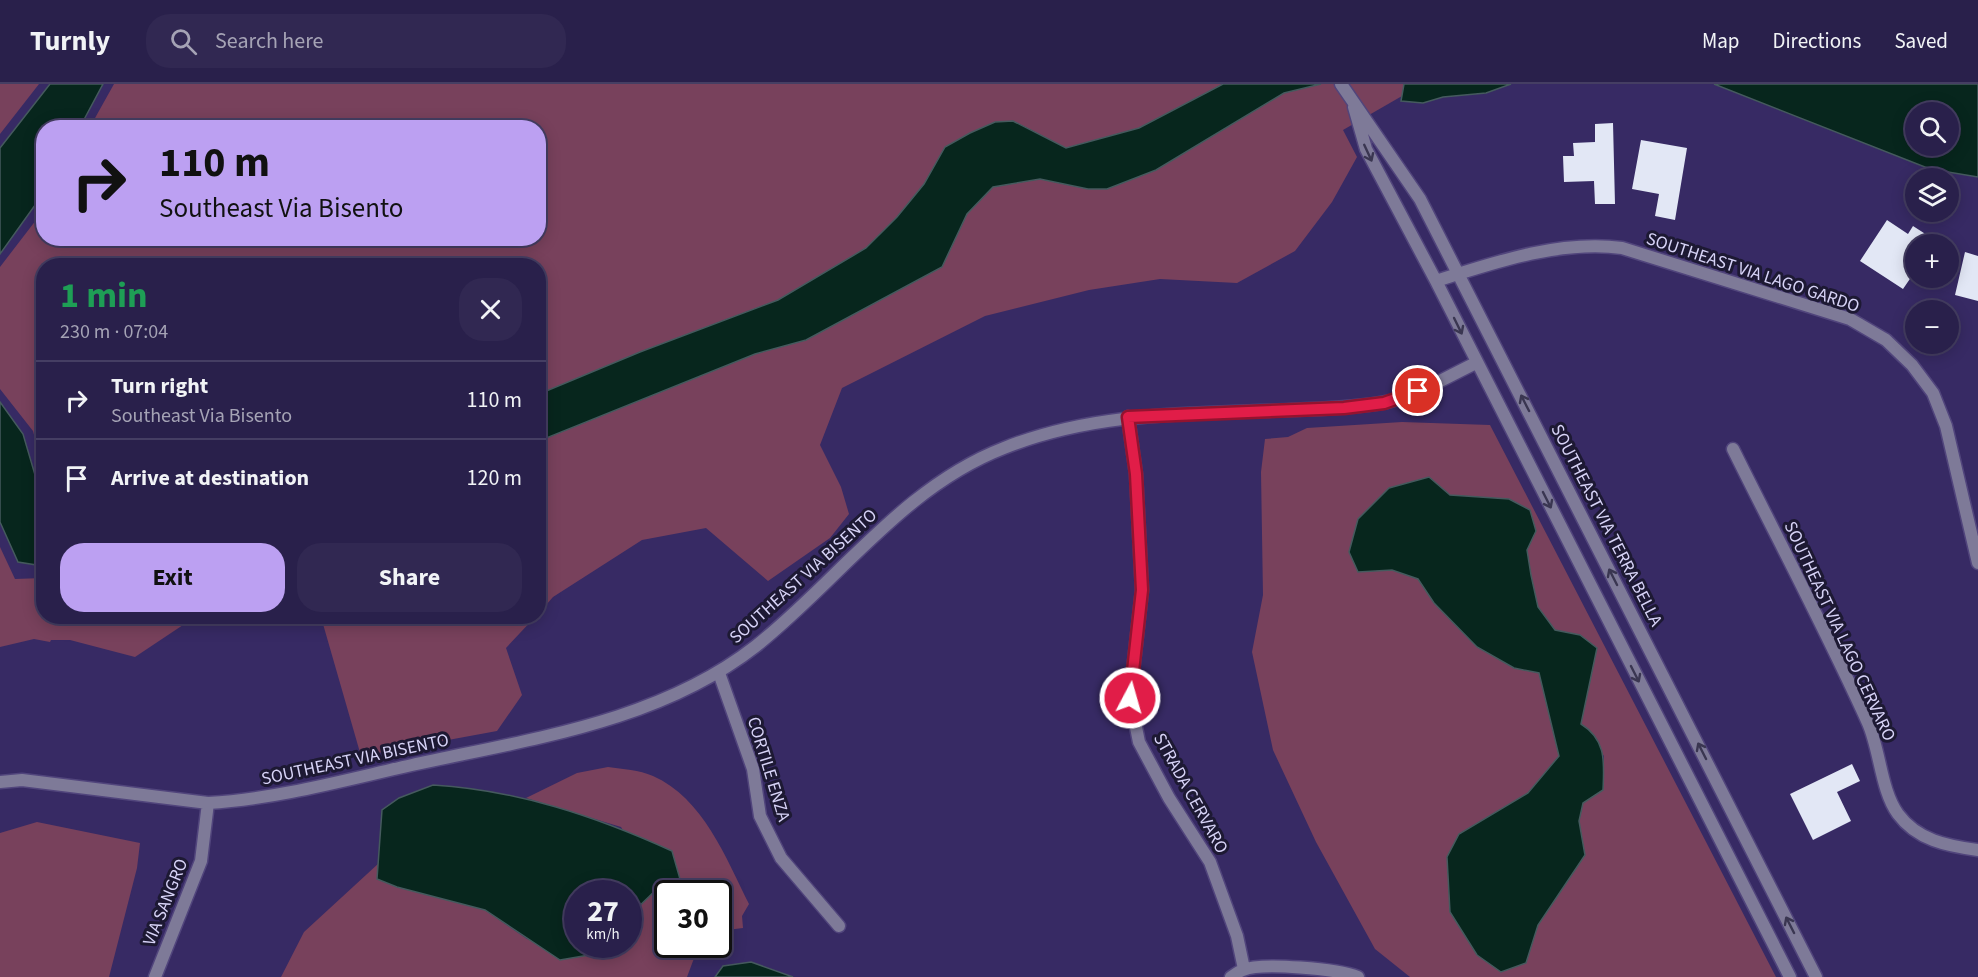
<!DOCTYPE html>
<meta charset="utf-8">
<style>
body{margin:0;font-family:"Source Sans 3",sans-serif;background:#312852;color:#f1f3f6;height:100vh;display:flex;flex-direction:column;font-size:22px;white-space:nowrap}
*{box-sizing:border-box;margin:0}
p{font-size:20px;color:#a5a3b5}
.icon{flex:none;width:33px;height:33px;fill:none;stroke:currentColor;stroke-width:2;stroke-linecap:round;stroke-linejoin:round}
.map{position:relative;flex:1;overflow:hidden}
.details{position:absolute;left:36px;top:174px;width:510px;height:366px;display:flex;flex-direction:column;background:#29204b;border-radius:24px;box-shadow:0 3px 15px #0003,0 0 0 2px #453e63}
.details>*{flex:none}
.banner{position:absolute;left:36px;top:36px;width:510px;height:126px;border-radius:24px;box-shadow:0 3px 15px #0003,0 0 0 2px #453e63;background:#bca0f2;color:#111;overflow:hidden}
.controls{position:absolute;left:1905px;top:18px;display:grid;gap:12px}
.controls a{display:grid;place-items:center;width:54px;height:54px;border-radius:50%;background:#29204b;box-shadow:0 3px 15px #0003,0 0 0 2px #453e63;font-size:30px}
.speed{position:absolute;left:564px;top:796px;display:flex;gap:12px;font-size:30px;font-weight:700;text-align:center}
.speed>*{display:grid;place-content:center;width:78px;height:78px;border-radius:50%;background:#29204b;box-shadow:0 3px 15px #0003,0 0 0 2px #453e63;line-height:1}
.speed small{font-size:15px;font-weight:400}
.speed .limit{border:3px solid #111;border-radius:9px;background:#fff;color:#111}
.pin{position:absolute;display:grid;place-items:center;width:51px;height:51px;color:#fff;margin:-26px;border:3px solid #fff;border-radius:50%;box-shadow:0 2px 6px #0007}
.me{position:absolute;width:66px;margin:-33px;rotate:6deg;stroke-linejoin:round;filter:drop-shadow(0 0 4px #0008)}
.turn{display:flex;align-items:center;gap:21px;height:126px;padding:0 24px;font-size:27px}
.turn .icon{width:78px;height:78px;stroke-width:2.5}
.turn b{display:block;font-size:42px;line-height:51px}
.round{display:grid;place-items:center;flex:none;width:63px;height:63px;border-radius:24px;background:#312852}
.summary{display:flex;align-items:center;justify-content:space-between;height:102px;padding:0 24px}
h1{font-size:36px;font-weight:700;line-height:45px;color:#1e9e55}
.cta{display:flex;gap:12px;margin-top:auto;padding:12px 24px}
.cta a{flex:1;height:69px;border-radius:24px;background:#bca0f2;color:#111;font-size:24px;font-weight:700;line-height:69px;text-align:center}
.cta a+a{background:#312852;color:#f1f3f6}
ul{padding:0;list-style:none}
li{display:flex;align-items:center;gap:18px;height:78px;padding:0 24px;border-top:2px solid #453e63}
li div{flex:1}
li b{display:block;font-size:22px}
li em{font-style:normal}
header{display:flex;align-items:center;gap:36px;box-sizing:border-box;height:84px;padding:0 30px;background:#29204b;border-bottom:2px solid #453e63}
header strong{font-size:28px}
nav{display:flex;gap:33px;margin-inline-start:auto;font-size:21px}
.search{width:420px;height:54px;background:#312852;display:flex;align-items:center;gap:15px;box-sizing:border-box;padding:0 21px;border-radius:24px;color:#a5a3b5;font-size:22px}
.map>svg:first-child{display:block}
.green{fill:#78415c;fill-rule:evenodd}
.water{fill:#07261d;stroke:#455a5e;stroke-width:1.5;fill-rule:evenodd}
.building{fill:#e2e7f5}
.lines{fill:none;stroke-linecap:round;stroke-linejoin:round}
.street-casing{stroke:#51457c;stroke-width:15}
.street{stroke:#7e7a98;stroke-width:12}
.oneway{stroke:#3a3651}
.route-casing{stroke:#92132f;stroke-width:15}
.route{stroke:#e11d48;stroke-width:10}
.labels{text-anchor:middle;stroke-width:6;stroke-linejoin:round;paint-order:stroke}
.street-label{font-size:18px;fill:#d7d3f7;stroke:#1d1933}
</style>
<header>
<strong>Turnly</strong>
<div class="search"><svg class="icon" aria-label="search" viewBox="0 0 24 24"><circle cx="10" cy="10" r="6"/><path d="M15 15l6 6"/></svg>Search here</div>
<nav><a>Map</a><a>Directions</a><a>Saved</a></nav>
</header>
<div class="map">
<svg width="1978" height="893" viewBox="0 0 1978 893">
<rect width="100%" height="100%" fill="#372a64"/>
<!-- green -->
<path class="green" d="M0 0H39L0 50Z
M114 0H1223L1139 44 1066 64 1013 37 945 63 925 100 897 133 866 164 778 216 640 268 539 310 538 182H44L43 385 33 347 0 305V183L43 127 44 154H538V44L90 43Z
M1321 0H1404L1402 12 1343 46 1357 73 1332 118 1295 167 1237 199 1160 195 1089 206 985 232 842 304 820 361 841 403 849 430 830 454 768 497 706 444 642 456 553 513 539 529V357L755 270 806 256 942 183 967 130 993 103 1040 95 1088 105 1284 9Z
M1402 338 1490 341 1776 893H1410L1375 865 1316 758 1273 666 1252 568 1263 511 1261 388 1265 355 1288 353 1307 344ZM1429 393 1450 411 1509 415 1530 426 1536 447 1527 466 1531 491 1538 523 1555 546 1580 551 1597 564 1581 640 1604 672 1603 706 1583 719 1579 737 1585 771 1538 841 1526 879 1459 750 1528 709 1559 672 1539 589 1514 584 1434 519 1418 495 1392 486Z
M0 463 15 495 43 494 44 532 210 533 186 539 135 573 70 556H51L50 558 34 555 0 563Z
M321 533H535L506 564 522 611 497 647 361 672Z
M608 683C623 685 639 686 653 692 703 714 726 774 749 820L742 832 743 844 719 847 718 810H668V861H699L687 893H281L304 848 379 779 378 795 485 826 527 855 589 871 599 861H628L629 832 658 804 621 743 526 714 577 689Z
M37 738 140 759 137 784 109 893H0V749Z"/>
<!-- water -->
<path class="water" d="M50 0H103L80 43 44 44 43 110 0 170V64Z
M1223 0H1321L1284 9 1156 86 1107 105H1088L1040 95 993 103 967 130 942 183 806 256 755 270 539 357V310L640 268 778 216 866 164 897 133 924 100 945 63 970 49 995 38 1013 37 1066 64 1139 44Z
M1404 0H1511L1486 9 1443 13 1423 19 1401 17Z
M1714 0H1978V93L1930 85ZM1948 28V62H1916V28Z
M0 318 23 350 43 418V482L18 478 0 438Z
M1429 393 1450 411 1509 415 1530 426 1536 447 1527 466 1531 491 1538 523 1555 546 1580 551 1597 564 1581 640C1607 656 1604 679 1603 706L1583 719 1579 737 1585 771 1538 841 1526 879 1501 888 1477 871 1450 828 1447 773 1459 750 1528 709 1559 672 1539 589 1514 584 1477 563 1434 519 1418 495 1392 486 1358 488 1349 468 1358 435 1389 404Z
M433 701C517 706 595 732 672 767L680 795 658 804 629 832 628 810H578V861H599L589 871 560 876 485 826 397 803 377 795 382 726 399 714Z
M751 878 793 893H715L723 882Z"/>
<!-- building -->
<path class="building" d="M1613 39 1615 120H1595L1594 97 1564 98 1563 72H1574L1573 59 1595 58V40Z
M1641 56 1687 64 1675 136 1655 132 1659 110 1632 105Z
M1887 136 1908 150 1913 142 1941 160H1916V186L1903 205 1860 177Z
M1965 168 1978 172V217L1955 211Z
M1852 680 1860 697 1837 708 1851 737 1813 756 1790 710Z"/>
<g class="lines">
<defs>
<path id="street" d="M1341 0 1420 115 1816 893
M1354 23 1366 65 1436 197 1790 893
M1436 197C1495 178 1560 156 1622 164L1850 235 1886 256 1912 281 1933 309 1946 342 1978 479
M1128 333 1136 390 1142 506 1130 614 1139 658 1169 714 1210 778 1237 852 1244 885
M1733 365C1778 456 1826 546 1868 639 1880 666 1881 707 1898 730 1917 756 1947 762 1978 766
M719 589 753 685 760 732 781 774 839 842
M0 698 22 696 208 719C277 715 345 696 412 681 530 655 659 638 756 562 839 496 903 403 1004 364 1096 327 1193 330 1291 326 1321 325 1351 324 1381 319 1414 314 1446 293 1476 279
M155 893 201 777 208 719
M1231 893C1235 891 1239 887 1243 886 1262 878 1338 885 1358 893"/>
</defs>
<!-- street casing -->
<use href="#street" class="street-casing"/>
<!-- street -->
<use href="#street" class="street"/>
</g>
<!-- one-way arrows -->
<defs><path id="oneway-shaft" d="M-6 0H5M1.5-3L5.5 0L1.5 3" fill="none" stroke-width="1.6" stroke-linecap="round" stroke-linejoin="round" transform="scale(1.5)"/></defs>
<g class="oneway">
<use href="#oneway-shaft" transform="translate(1368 69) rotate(65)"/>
<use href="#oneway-shaft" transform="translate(1458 242) rotate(64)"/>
<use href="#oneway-shaft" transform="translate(1525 319) rotate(-117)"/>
<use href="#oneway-shaft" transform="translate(1547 416) rotate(63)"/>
<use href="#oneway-shaft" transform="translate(1613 493) rotate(-117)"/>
<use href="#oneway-shaft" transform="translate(1635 590) rotate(63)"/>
<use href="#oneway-shaft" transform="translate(1702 667) rotate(-117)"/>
<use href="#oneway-shaft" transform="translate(1790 841) rotate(-117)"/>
</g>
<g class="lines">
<defs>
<path id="route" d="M1130 614 1142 506 1136 390 1128 333 1344 324 1384 319 1418 307"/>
</defs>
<!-- route casing -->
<use href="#route" class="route-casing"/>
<!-- route -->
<use href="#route" class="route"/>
</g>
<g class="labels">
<!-- street labels -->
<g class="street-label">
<text transform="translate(1753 188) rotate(18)" y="6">SOUTHEAST VIA LAGO GARDO</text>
<text transform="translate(1607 441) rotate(63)" y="6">SOUTHEAST VIA TERRA BELLA</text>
<text transform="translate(803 492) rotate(-42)" y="6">SOUTHEAST VIA BISENTO</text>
<text transform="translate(1840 547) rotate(65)" y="6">SOUTHEAST VIA LAGO CERVARO</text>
<text transform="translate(355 675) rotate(-12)" y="6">SOUTHEAST VIA BISENTO</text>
<text transform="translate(769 685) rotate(73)" y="6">CORTILE ENZA</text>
<text transform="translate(1191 709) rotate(61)" y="6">STRADA CERVARO</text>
<text transform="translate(165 818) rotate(-68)" y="6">VIA SANGRO</text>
</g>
</g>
</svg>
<div class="controls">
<a><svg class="icon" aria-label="search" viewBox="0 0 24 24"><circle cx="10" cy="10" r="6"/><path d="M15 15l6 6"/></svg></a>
<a><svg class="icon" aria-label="layers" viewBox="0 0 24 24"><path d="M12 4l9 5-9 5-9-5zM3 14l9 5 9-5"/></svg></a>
<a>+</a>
<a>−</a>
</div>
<div class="speed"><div>27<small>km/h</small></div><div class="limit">30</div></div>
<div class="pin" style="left:1418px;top:307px;background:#d93025"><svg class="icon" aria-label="arrive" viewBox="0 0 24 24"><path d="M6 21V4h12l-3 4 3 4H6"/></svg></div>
<svg class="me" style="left:1130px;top:614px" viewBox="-20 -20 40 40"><circle r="17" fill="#e11d48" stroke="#fff" stroke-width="3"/><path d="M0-11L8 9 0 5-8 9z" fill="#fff"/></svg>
<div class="banner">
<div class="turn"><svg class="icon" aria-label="right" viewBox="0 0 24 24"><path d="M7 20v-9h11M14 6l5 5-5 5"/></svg><div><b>110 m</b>Southeast Via Bisento</div></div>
</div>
<section class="details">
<div class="summary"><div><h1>1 min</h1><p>230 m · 07:04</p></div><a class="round"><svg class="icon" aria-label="close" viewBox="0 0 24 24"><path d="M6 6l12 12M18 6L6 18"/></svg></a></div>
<ul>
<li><svg class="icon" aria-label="right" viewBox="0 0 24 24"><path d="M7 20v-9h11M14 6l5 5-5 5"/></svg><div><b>Turn right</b><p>Southeast Via Bisento</p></div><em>110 m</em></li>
<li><svg class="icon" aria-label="arrive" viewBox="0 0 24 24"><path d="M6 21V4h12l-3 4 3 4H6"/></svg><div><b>Arrive at destination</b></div><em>120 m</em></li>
</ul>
<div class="cta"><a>Exit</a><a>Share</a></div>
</section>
</div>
